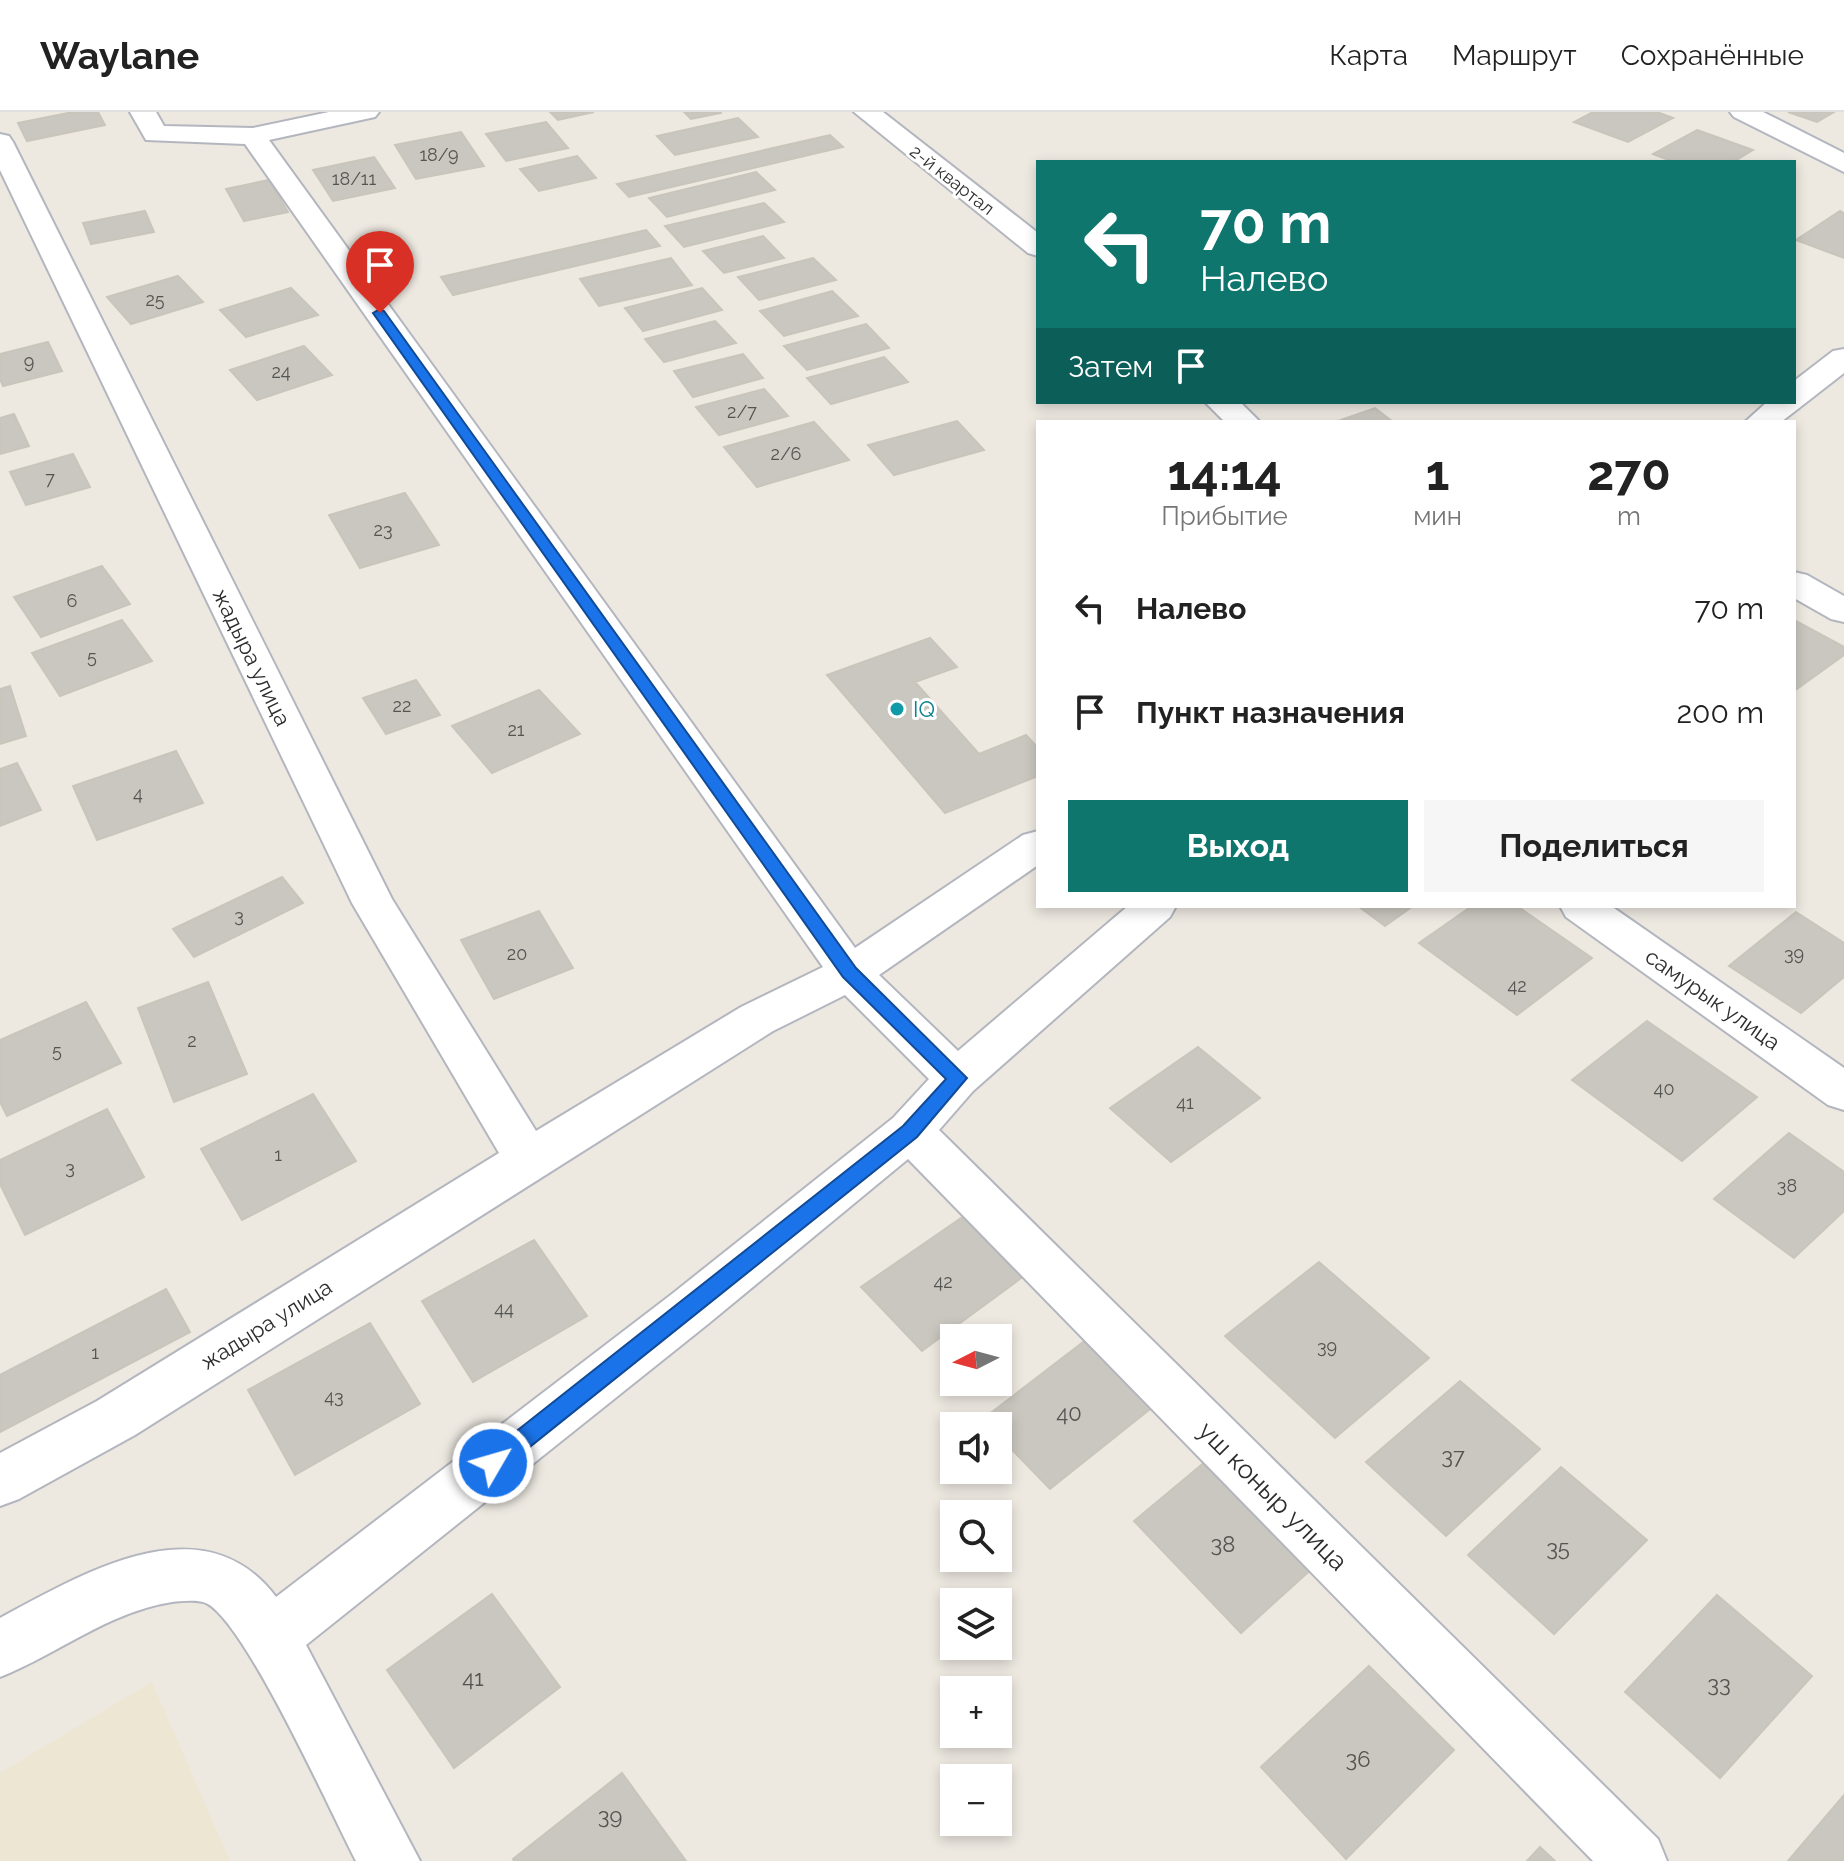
<!DOCTYPE html>
<html lang="ru">
<meta charset="utf-8">
<style>
body{margin:0;font-family:Raleway,sans-serif;background:#f6f6f6;color:#222;height:100vh;display:flex;flex-direction:column;font-size:30px;white-space:nowrap}
*{box-sizing:border-box;margin:0}
p{font-size:26px;color:#767676}
.icon{flex:none;width:44px;height:44px;fill:none;stroke:currentColor;stroke-width:2;stroke-linecap:round;stroke-linejoin:round}
.map{position:relative;flex:1;overflow:hidden}
.panel{position:absolute;left:1036px;top:308px;width:760px;height:488px;display:flex;flex-direction:column;background:#fff;border-radius:0px;box-shadow:0 4px 12px #0003}
.panel>*{flex:none}
.guide{position:absolute;left:1036px;top:48px;width:760px;height:244px;border-radius:0px;box-shadow:0 4px 12px #0003;background:#0f766e;color:#fff;overflow:hidden}
.needle{width:52px;rotate:264deg}
.tools{position:absolute;left:940px;top:1212px;display:grid;gap:16px}
.tools a{display:grid;place-items:center;width:72px;height:72px;border-radius:0px;background:#fff;box-shadow:0 4px 12px #0003;font-size:40px}
.pin{position:absolute;display:grid;place-items:center;width:68px;height:68px;color:#fff;margin:-82px -34px;border-radius:50% 50% 50% 0;rotate:-45deg;box-shadow:0 0 8px #0007}
.pin .icon{rotate:45deg}
.me{position:absolute;width:88px;margin:-44px;rotate:52deg;stroke-linejoin:round;filter:drop-shadow(0 0 6px #0008)}
.turn{display:flex;align-items:center;gap:28px;height:168px;padding:0 32px;font-size:36px}
.turn .icon{width:104px;height:104px;stroke-width:2.5}
.turn b{display:block;font-size:56px;line-height:68px}
.then{display:flex;align-items:center;height:76px;padding:0 32px;background:#0003;gap:16px;font-size:30px}
.eta{display:flex;justify-content:space-evenly;align-items:center;height:136px;text-align:center}
.eta b{font-size:48px;font-weight:700;line-height:56px}
.primary-button{display:flex;gap:16px;margin-top:auto;padding:16px 32px}
.primary-button a{flex:1;height:92px;border-radius:0px;background:#0f766e;color:#fff;font-size:32px;font-weight:700;line-height:92px;text-align:center}
.primary-button a+a{background:#f6f6f6;color:#222}
ul{padding:0;list-style:none}
li{display:flex;align-items:center;gap:24px;height:104px;padding:0 32px}
li div{flex:1}
li b{display:block;font-size:30px}
li em{font-style:normal}
header{display:flex;align-items:center;gap:48px;box-sizing:border-box;height:112px;padding:0 40px;background:#fff;border-bottom:2px solid #e0e0e0}
header strong{font-size:38px}
nav{display:flex;gap:44px;margin-inline-start:auto;font-size:28px}
.map>svg:first-child{display:block}
.education{fill:#ede6d2}
.building{fill:#c9c7bf;stroke:#c9c5ba;stroke-width:2}
.lines{fill:none;stroke-linecap:round;stroke-linejoin:round}
.minor-casing{stroke:#b4b6bf;stroke-width:4}
.minor{fill:#fff;fill-rule:evenodd}
.route{fill:#1a73e8;stroke:#114b97;stroke-width:2}
.culture-dot{fill:#0f9aa8;stroke:#fff;stroke-width:3}
.labels{text-anchor:middle;stroke-width:6;stroke-linejoin:round;paint-order:stroke}
.number-label{font-size:18px;fill:#545452}
.far-street-label{font-size:18px;fill:#2d2d2d;stroke:#fff}
.street-label{font-size:22px;fill:#2d2d2d;stroke:#fff}
.culture-label{font-size:22px;fill:#0d838f;stroke:#fff;text-anchor:start}
.near-number-label{font-size:22px;fill:#545452}
.near-street-label{font-size:26px;fill:#2d2d2d;stroke:#fff}
</style>
<header>
<strong>Waylane</strong>
<nav><a>Карта</a><a>Маршрут</a><a>Сохранённые</a></nav>
</header>
<div class="map">
<svg width="1844" height="1749" viewBox="0 0 1844 1749">
<rect width="100%" height="100%" fill="#ede9e1"/>
<!-- education -->
<path class="education" d="M152 1570 230 1749H0V1661Z"/>
<!-- building -->
<path class="building" d="M73 0H98L105 13 27 29 18 11Z
M550 0H594L558 8Z
M684 0H721V1L691 7Z
M1593 0H1657L1673 6 1628 30 1574 10Z
M1788 0H1834L1817 10Z
M738 6 758 25 675 43 657 24Z
M546 10 568 36 506 49 486 22Z
M1697 18 1753 38 1733 50H1674L1653 42Z
M461 20 484 54 416 67 395 33Z
M830 23 843 35 629 85 617 72Z
M577 44 596 66 539 79 520 57Z
M374 45 395 76 333 89 313 58Z
M756 60 775 78 667 105 649 86Z
M269 68 288 100 244 109 226 77Z
M764 91 784 110 684 135 665 114Z
M145 99 154 120 91 132 83 111Z
M1840 99 1844 101V146L1796 128Z
M646 118 660 134 453 183 441 165Z
M763 124 784 146 724 161 703 139Z
M671 146 692 173 599 194 580 167Z
M813 146 836 168 759 188 738 165Z
M178 164 203 190 131 212 107 185Z
M291 176 318 203 246 225 220 198Z
M702 176 722 198 643 219 625 196Z
M832 179 858 204 784 224 760 199Z
M715 209 736 231 664 250 645 227Z
M866 212 889 236 807 258 784 234Z
M48 230 62 259 3 274 0 267V242Z
M304 234 332 263 257 288 230 258Z
M743 242 763 266 693 285 674 259Z
M884 245 908 270 831 292 807 266Z
M764 277 788 304 719 323 696 295Z
M1375 296 1393 310H1335Z
M14 302 29 334 0 342V306Z
M957 309 984 338 894 363 868 333Z
M814 310 849 348 757 375 724 335Z
M73 342 90 375 26 393 10 360Z
M405 381 439 433 360 456 329 403Z
M102 454 130 492 41 525 14 485Z
M122 508 152 549 60 584 32 541Z
M1794 508 1844 535V543L1794 579Z
M930 526 957 555 915 570 979 642 1026 623 1038 636V664L945 701 827 563Z
M416 568 440 603 386 622 363 586Z
M10 574 26 624 0 632V577Z
M539 578 580 622 492 661 452 614Z
M176 639 203 691 97 728 73 674Z
M17 651 41 698 0 714V657Z
M282 765 303 791 194 845 173 817Z
M1358 794H1413L1385 814Z
M1472 794H1517L1592 846 1517 903 1419 831Z
M539 799 573 856 494 887 461 828Z
M1796 800 1844 831V865L1801 901 1729 854Z
M208 870 247 962 174 990 138 896Z
M86 890 121 951 7 1004 0 990V928Z
M1647 909 1757 985 1682 1049 1572 968Z
M1198 935 1260 986 1171 1050 1110 996Z
M313 982 356 1049 242 1108 201 1037Z
M107 997 144 1065 25 1123 0 1072V1048Z
M1789 1021 1844 1060V1099L1794 1146 1714 1087Z
M964 1104 1024 1164 922 1239 861 1175Z
M534 1128 587 1204 473 1270 422 1189Z
M1319 1150 1429 1246 1335 1326 1225 1224Z
M166 1177 190 1220 0 1320V1263Z
M370 1211 420 1292 295 1363 248 1278Z
M1087 1227 1154 1294 1050 1377 998 1323V1314H989L983 1307Z
M1460 1269 1540 1337 1446 1424 1366 1350Z
M1206 1349 1315 1454 1241 1521 1134 1409Z
M1561 1355 1647 1428 1554 1522 1468 1443Z
M492 1482 560 1575 454 1656 387 1558Z
M1717 1483 1812 1564 1720 1666 1625 1580Z
M1369 1554 1454 1638 1346 1747 1261 1655Z
M622 1661 686 1749H514L513 1747Z
M1844 1683V1749H1788Z
M1540 1735 1555 1749H1527Z"/>
<g class="lines">
<defs>
<path id="minor" d="M130 0H156L164 14 253 16 329 0H379L375 5 269 28 855 836 1023 723 1038 719V753L879 863 958 939 1128 794H1176L1170 805 973 979 939 1018 1658 1727 1667 1749H1593L908 1047 708 1212 306 1533 420 1749H356C330 1699 248 1516 208 1492 199 1487 181 1489 172 1490 108 1500 58 1542 0 1565V1506C83 1462 203 1388 276 1485L672 1182 893 1006 929 967 845 883 773 919 135 1323 19 1387 0 1394V1341L97 1289 499 1041 352 791 0 58V22L9 24 13 30 392 787 536 1019 741 895 823 855 245 32 146 28Z
M854 0H883L1038 121V144L1028 141Z
M1730 0H1763L1844 41V60L1734 5Z
M1844 237V261L1781 310H1745L1767 290H1794V269L1833 239Z
M1205 290H1240L1260 310H1225Z
M1794 460 1807 463 1844 484V510L1831 507 1794 486Z
M1560 794H1611L1844 956V998L1828 993 1566 805Z"/>
</defs>
<!-- minor casing -->
<use href="#minor" class="minor-casing"/>
<!-- minor -->
<use href="#minor" class="minor"/>
</g>
<!-- route -->
<path class="route" d="M380 197 384 199 856 856 967 966 917 1025 501 1358 493 1361 485 1358 482 1351 485 1344 903 1014 946 967 843 865 373 201Z"/>
<!-- markers -->
<circle class="culture-dot" cx="897" cy="597" r="8"/>
<g class="labels">
<!-- number labels -->
<g class="number-label">
<text x="439" y="49">18/9</text>
<text x="354" y="73">18/11</text>
<text x="155" y="194">25</text>
<text x="29" y="256">9</text>
<text x="281" y="266">24</text>
<text x="742" y="306">2/7</text>
<text x="786" y="348">2/6</text>
<text x="50" y="373">7</text>
<text x="383" y="424">23</text>
<text x="72" y="495">6</text>
<text x="92" y="551">5</text>
<text x="402" y="600">22</text>
<text x="516" y="624">21</text>
<text x="138" y="688">4</text>
<text x="239" y="810">3</text>
<text x="517" y="848">20</text>
<text x="1794" y="848">39</text>
<text x="1517" y="880">42</text>
<text x="192" y="935">2</text>
<text x="57" y="945">5</text>
<text x="1664" y="983">40</text>
<text x="1185" y="997">41</text>
<text x="278" y="1049">1</text>
<text x="70" y="1062">3</text>
<text x="1787" y="1080">38</text>
<text x="943" y="1176">42</text>
<text x="504" y="1203">44</text>
<text x="1327" y="1241">39</text>
<text x="95" y="1247">1</text>
<text x="334" y="1291">43</text>
</g>
<!-- far-street labels -->
<g class="far-street-label">
<text transform="translate(952 68) rotate(38)" y="6">2-й квартал</text>
</g>
<!-- street labels -->
<g class="street-label">
<text transform="translate(252 545) rotate(64)" y="8">жадыра улица</text>
<text transform="translate(1713 887) rotate(35)" y="8">самурык улица</text>
<text transform="translate(266 1212) rotate(-32)" y="8">жадыра улица</text>
</g>
<!-- culture labels -->
<g class="culture-label">
<text x="913" y="605">IQ</text>
</g>
<!-- near-number labels -->
<g class="near-number-label">
<text x="1069" y="1309">40</text>
<text x="1453" y="1352">37</text>
<text x="1223" y="1440">38</text>
<text x="1558" y="1444">35</text>
<text x="473" y="1574">41</text>
<text x="1719" y="1580">33</text>
<text x="1358" y="1655">36</text>
<text x="610" y="1712">39</text>
</g>
<!-- near-street labels -->
<g class="near-street-label">
<text transform="translate(1273 1384) rotate(45)" y="9">уш коныр улица</text>
</g>
</g>
</svg>
<div class="tools">
<a><svg class="needle" viewBox="-14 -14 28 28"><path d="M0-13l5 13h-10z" fill="#e53935"/><path d="M0 13l5-13h-10z" fill="#767676"/></svg></a>
<a><svg class="icon" aria-label="sound" viewBox="0 0 24 24"><path d="M4 9h4l5-4v14l-5-4H4zM17 9q2 3 0 6"/></svg></a>
<a><svg class="icon" aria-label="search" viewBox="0 0 24 24"><circle cx="10" cy="10" r="6"/><path d="M15 15l6 6"/></svg></a>
<a><svg class="icon" aria-label="layers" viewBox="0 0 24 24"><path d="M12 4l9 5-9 5-9-5zM3 14l9 5 9-5"/></svg></a>
<a>+</a>
<a>−</a>
</div>
<div class="pin" style="left:380px;top:201px;background:#d93025"><svg class="icon" aria-label="arrive" viewBox="0 0 24 24"><path d="M6 21V4h12l-3 4 3 4H6"/></svg></div>
<svg class="me" style="left:493px;top:1351px" viewBox="-20 -20 40 40"><circle r="17" fill="#1a73e8" stroke="#fff" stroke-width="3"/><path d="M0-11L8 9 0 5-8 9z" fill="#fff"/></svg>
<div class="guide">
<div class="turn"><svg class="icon" aria-label="left" viewBox="0 0 24 24"><path d="M17 20v-9H6M10 6l-5 5 5 5"/></svg><div><b>70 m</b>Налево</div></div>
<div class="then">Затем<svg class="icon" aria-label="arrive" viewBox="0 0 24 24"><path d="M6 21V4h12l-3 4 3 4H6"/></svg></div>
</div>
<section class="panel">
<div class="eta">
<div><b>14:14</b><p>Прибытие</p></div>
<div><b>1</b><p>мин</p></div>
<div><b>270</b><p>m</p></div>
</div>
<ul>
<li><svg class="icon" aria-label="left" viewBox="0 0 24 24"><path d="M17 20v-9H6M10 6l-5 5 5 5"/></svg><div><b>Налево</b></div><em>70 m</em></li>
<li><svg class="icon" aria-label="arrive" viewBox="0 0 24 24"><path d="M6 21V4h12l-3 4 3 4H6"/></svg><div><b>Пункт назначения</b></div><em>200 m</em></li>
</ul>
<div class="primary-button"><a>Выход</a><a>Поделиться</a></div>
</section>
</div>
